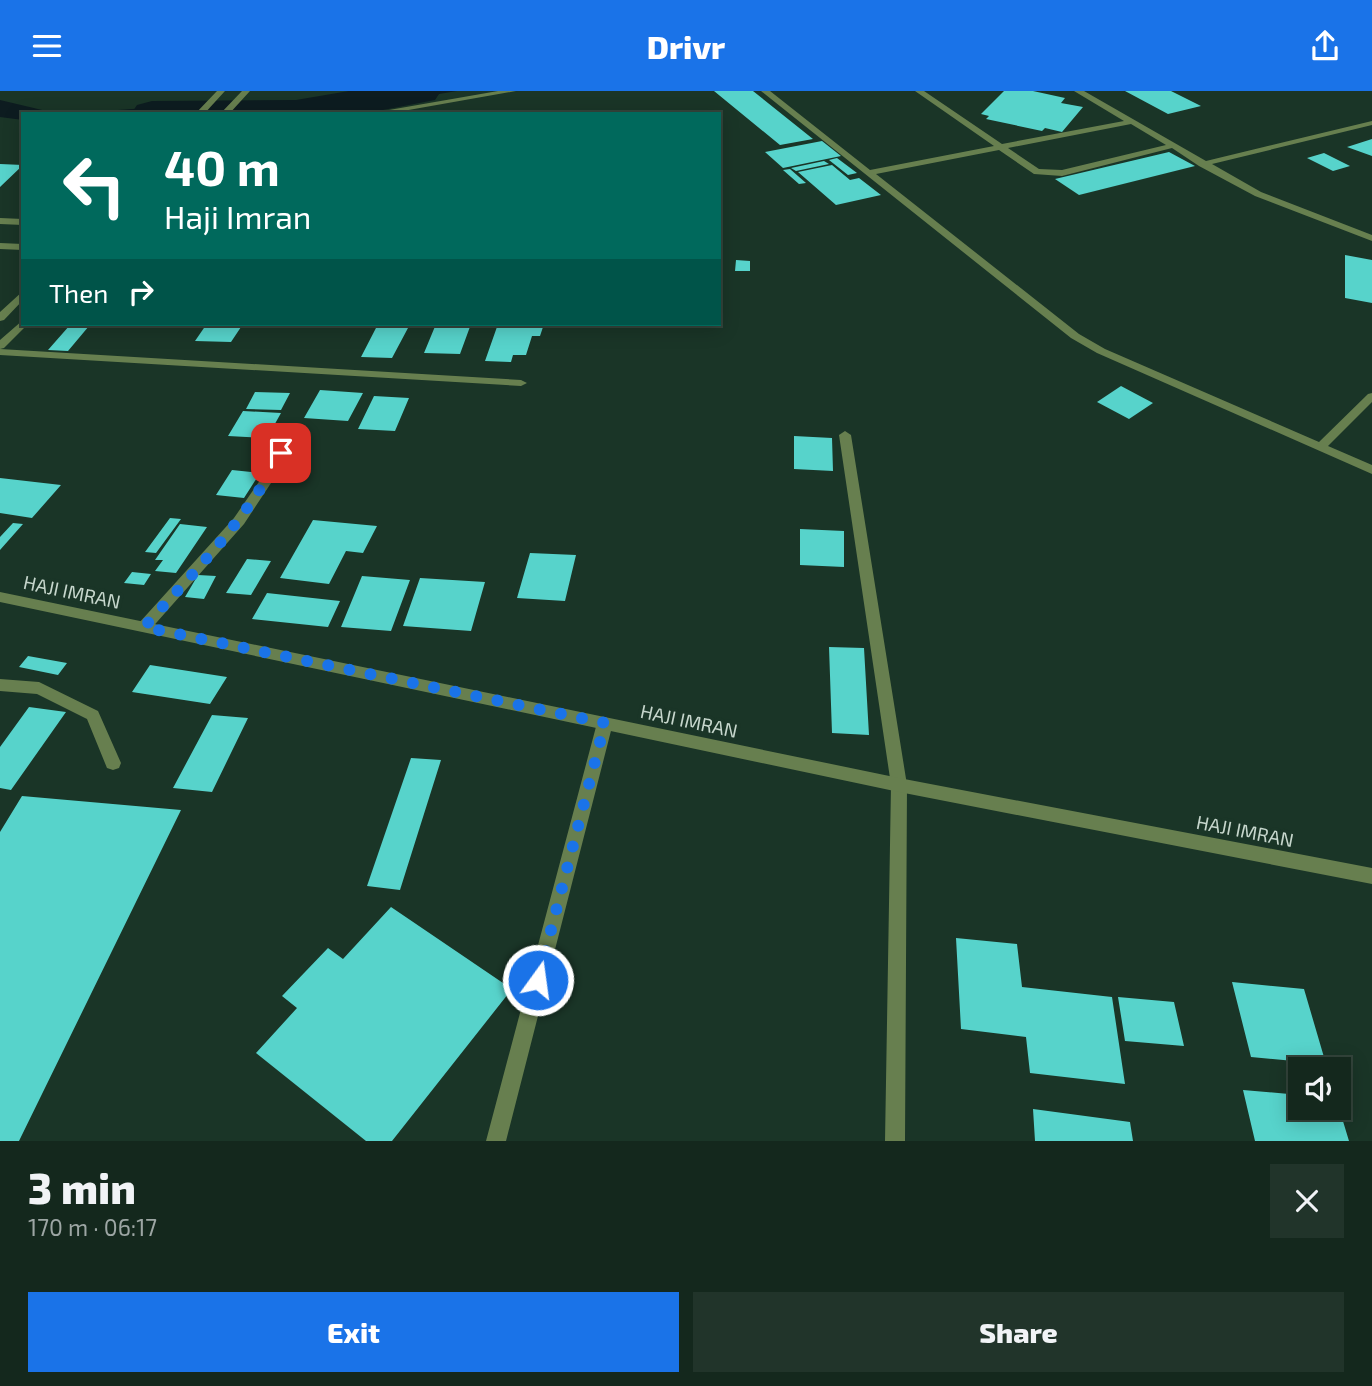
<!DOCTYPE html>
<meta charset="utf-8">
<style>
body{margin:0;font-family:"Exo 2",sans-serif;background:#21342a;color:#f1f3f6;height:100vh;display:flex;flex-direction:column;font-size:26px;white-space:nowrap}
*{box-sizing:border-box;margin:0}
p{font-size:23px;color:#9da6a4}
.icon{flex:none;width:38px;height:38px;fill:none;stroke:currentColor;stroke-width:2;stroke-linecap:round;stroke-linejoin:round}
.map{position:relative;height:1050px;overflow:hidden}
.panel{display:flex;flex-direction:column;background:#14281d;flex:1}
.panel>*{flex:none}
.guide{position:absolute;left:21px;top:21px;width:700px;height:214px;border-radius:0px;box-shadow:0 4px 18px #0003,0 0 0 2px #33443b;background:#00695c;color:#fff;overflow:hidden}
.buttons{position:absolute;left:1288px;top:966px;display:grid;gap:14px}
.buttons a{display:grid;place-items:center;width:63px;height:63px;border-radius:0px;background:#14281d;box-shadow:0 4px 18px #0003,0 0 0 2px #33443b;font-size:35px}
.pin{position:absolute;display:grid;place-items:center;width:60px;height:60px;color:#fff;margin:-30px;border-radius:14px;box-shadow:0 4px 10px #0006}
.me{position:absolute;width:77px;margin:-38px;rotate:14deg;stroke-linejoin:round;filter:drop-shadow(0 0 5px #0008)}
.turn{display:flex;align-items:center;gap:24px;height:147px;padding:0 28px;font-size:32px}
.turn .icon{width:91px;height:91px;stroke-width:2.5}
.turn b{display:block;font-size:49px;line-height:60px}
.then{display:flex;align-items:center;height:66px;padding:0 28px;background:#0003;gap:14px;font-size:26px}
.round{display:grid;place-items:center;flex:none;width:74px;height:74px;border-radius:0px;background:#21342a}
.headline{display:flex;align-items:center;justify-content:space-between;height:119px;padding:0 28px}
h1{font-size:42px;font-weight:800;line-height:52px}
.primary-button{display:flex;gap:14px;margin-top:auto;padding:14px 28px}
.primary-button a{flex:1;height:80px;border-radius:0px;background:#1a73e8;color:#fff;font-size:28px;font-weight:800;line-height:80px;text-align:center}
.primary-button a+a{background:#21342a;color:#f1f3f6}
header{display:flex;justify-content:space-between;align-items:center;height:91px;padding:0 28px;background:#1a73e8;color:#fff;font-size:32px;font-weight:800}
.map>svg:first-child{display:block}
.water{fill:#0d1c20}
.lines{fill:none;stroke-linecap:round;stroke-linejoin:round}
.river{fill:#0d1c20;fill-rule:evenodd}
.building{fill:#57d3cb}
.service{fill:#677f4f;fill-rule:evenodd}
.minor{fill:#677f4f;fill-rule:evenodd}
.tertiary{fill:#677f4f;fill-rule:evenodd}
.route{stroke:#1a73e8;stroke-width:12;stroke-dasharray:0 21.6}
.labels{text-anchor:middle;stroke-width:7;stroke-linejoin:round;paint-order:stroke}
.street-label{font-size:19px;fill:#c6d6cc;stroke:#1a3527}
</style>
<header><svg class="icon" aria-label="menu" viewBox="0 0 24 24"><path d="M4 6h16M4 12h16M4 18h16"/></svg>Drivr<svg class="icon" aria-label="share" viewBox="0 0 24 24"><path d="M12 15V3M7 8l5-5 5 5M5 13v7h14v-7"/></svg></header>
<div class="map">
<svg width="1372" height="1050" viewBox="0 0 1372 1050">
<rect width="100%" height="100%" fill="#1a3527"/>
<!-- water -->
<path class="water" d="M381 0H457L319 23H275L278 19Z
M0 9 59 23H23V29L0 26Z
M200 13 190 23H64Z"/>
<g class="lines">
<!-- river -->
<path class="river" d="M349 0H441L435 9 362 23H131L137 14 152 10 296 9Z"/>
</g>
<!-- building -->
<path class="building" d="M714 0H753L813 48 780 54Z
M1004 0H1033L1065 7 1061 12 1083 16 1062 41 1045 37 1042 40 986 28 989 25 981 23Z
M1125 0H1171L1201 15 1168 23Z
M1372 48V65L1347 56Z
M822 50 841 65 783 77 765 61Z
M1169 61 1195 75 1079 104 1055 88Z
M1324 62 1350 75 1333 80 1307 67Z
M837 67 857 82 848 84 829 69Z
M824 70 829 73 796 80 791 77Z
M0 73 23 74 0 96Z
M832 74 850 89 859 87 881 104 836 114 798 81Z
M790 78 806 92 799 93 783 79Z
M1345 164 1372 169V212L1345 207Z
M736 169 750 170V180H735Z
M436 233H471L460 263 424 262Z
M498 233H544L540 245H532L526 264H513L511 271 485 270Z
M70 234 89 235 68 260 48 259Z
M206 234 241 236 231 251 195 250Z
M377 235 408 237 392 267 361 266Z
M1121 295 1153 312 1129 328 1097 311Z
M320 299 363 302 348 330 304 327Z
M255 301 290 302 281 319 246 318Z
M374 305 409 307 395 340 358 338Z
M243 320 281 322 267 347 228 345Z
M794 345 832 347 833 380 794 378Z
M232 379 260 382 244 407 216 404Z
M0 387 61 394 32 427 0 422Z
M170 427 181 428 156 462 145 461Z
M313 429 377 435 363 462 346 460 329 493 280 487Z
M13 432 23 433 0 459V446Z
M180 433 207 436 176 482 155 480 163 469H155Z
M800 438 844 440V476L800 474Z
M530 462 576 464 565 510 517 507Z
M247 468 271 470 251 504 226 502Z
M132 481 151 483 144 494 124 492Z
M198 484 216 485 204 508 185 506Z
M362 485 410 489 391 540 341 536Z
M420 487 485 491 471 540 403 535Z
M267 502 340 510 328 536 252 528Z
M829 556 864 557 869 644 832 642Z
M28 565 67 572 58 584 19 576Z
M150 574 227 586 210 613 132 601Z
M29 616 66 621 11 699 0 697V656Z
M212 624 248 627 212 701 173 697Z
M411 667 441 669 400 799 367 795Z
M22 705 181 719 19 1050H0V741Z
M391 816 512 898 392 1050H366L256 962 297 917 282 905 328 857 343 868Z
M956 847 1017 853 1022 896 1112 906 1125 993 1030 982 1026 946 961 938Z
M1232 891 1304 898 1326 973 1251 966Z
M1118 906 1174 911 1184 955 1125 950Z
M1243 999 1300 1004V1017H1339L1349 1050H1255Z
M1033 1018 1130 1031 1133 1050H1035Z"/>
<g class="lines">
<!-- service -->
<path class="service" d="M498 0H516L386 23H366Z
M761 0H770L870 79 994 55 915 0H924L1002 53 1124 30 1074 0H1084L1206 70 1372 30V34L1212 73 1261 101 1372 144V150L1255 105 1199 75 1172 57 1062 85 1034 83 999 59 876 83 1079 243 1105 258 1319 351 1368 303 1372 302V311L1328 355 1372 374V383L1097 262 1071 247ZM1131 33 1166 54 1062 79 1039 78 1008 57Z
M0 127 23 128V134L0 133Z"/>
<!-- minor -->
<path class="minor" d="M0 152 23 153V159L0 158Z
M0 258 521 289 527 292 521 295 0 264Z
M292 337 298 341 277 383 244 433 149 540H139L137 536 139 532 234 427 265 382 286 341Z
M845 340 851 344 907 694 905 1050H885L891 694 839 344Z
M0 588 39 591 98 620 121 672 119 677 113 679 107 677 87 628 37 603 0 600Z
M605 626 610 628 613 632 506 1050H486L597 632 600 628Z"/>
<!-- tertiary -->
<path class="tertiary" d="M217 0H225L204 23H195Z
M242 0H250L229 23H220Z
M23 200V209L4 229 0 230V221Z
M23 229V233H28L4 257 0 258V249Z
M0 501 899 687 1372 777V793L899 701 0 511Z"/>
</g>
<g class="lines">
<!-- route -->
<path class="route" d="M281 362C247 429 194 481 144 536L605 632 538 889"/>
</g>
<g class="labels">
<!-- street labels -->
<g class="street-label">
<text transform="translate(72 501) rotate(12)" y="7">HAJI IMRAN</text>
<text transform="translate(689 630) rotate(12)" y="7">HAJI IMRAN</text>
<text transform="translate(1245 740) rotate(11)" y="7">HAJI IMRAN</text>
</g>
</g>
</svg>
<div class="buttons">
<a><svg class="icon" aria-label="sound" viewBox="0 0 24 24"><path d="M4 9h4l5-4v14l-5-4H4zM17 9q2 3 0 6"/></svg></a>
</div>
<div class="pin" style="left:281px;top:362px;background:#d93025"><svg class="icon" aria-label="arrive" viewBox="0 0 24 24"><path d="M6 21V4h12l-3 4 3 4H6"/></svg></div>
<svg class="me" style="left:538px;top:889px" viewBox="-20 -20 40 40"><circle r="17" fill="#1a73e8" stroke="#fff" stroke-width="3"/><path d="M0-11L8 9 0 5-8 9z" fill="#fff"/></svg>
<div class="guide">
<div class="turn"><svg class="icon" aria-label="left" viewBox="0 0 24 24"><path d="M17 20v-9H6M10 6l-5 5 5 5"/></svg><div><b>40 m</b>Haji Imran</div></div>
<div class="then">Then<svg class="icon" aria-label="right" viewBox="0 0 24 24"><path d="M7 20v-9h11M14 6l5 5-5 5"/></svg></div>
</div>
</div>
<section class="panel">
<div class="headline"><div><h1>3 min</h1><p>170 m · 06:17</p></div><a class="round"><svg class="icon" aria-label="close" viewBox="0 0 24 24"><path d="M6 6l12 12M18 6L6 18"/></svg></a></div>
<div class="primary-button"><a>Exit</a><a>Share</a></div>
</section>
